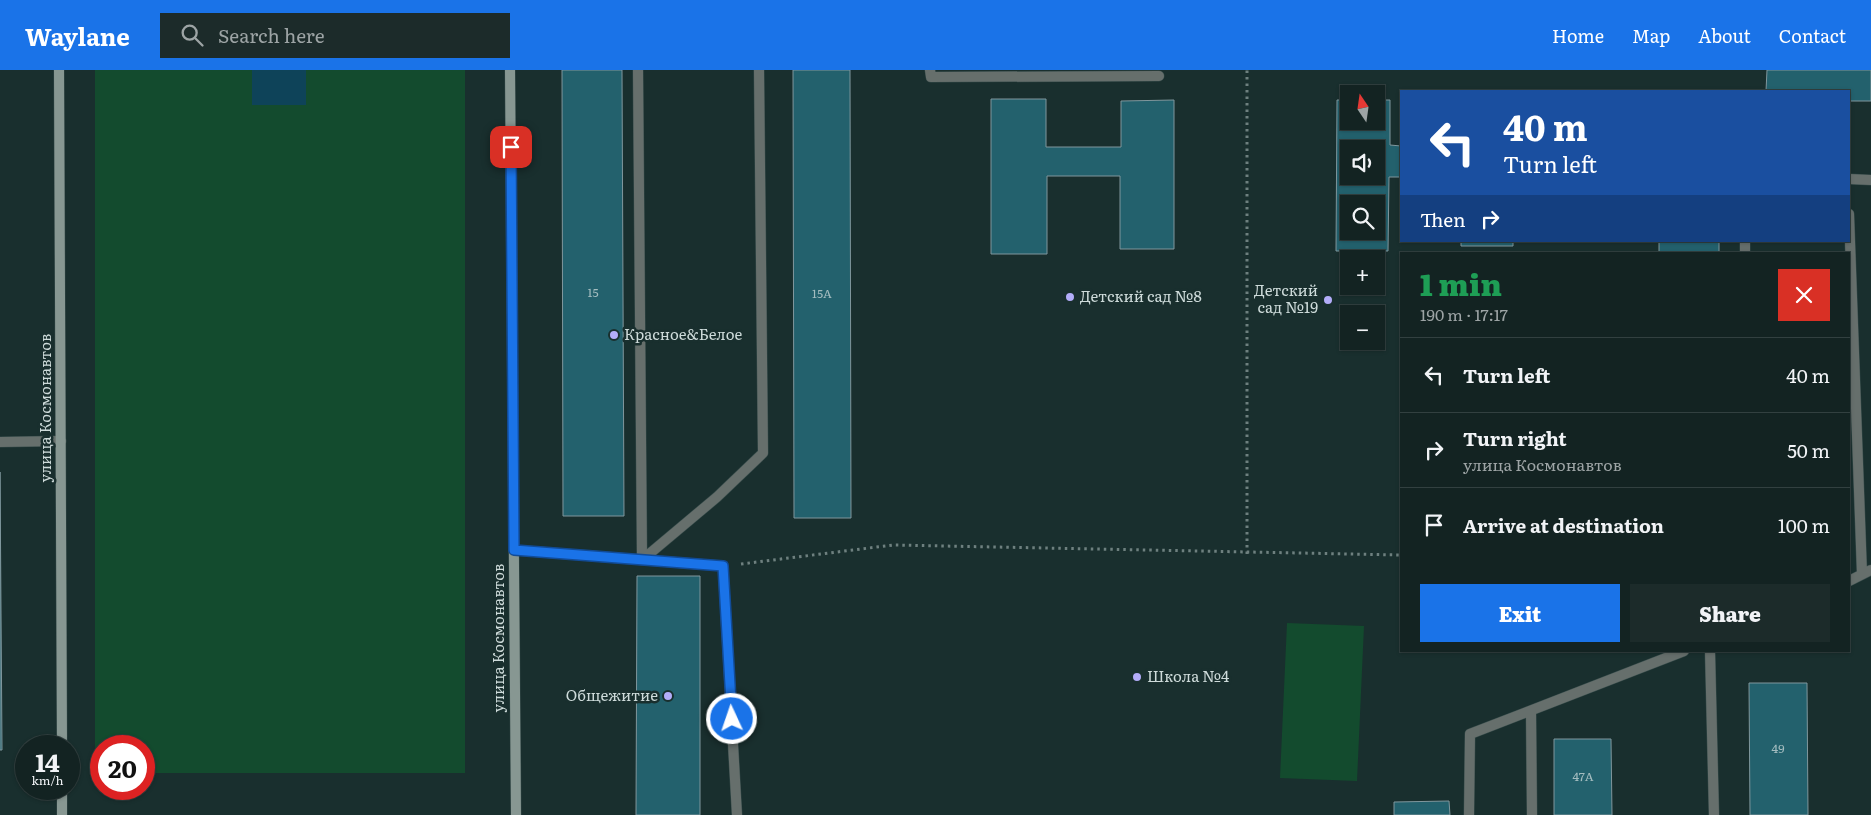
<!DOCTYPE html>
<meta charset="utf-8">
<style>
body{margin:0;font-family:Literata,serif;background:#1c2b2a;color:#f1f3f6;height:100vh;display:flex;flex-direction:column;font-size:19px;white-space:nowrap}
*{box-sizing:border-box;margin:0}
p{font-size:16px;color:#9da4a5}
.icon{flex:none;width:28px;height:28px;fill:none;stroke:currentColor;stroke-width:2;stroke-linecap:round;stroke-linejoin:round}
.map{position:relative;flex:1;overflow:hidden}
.details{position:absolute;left:1400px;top:182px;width:450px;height:400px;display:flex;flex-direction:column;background:#132322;border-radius:0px;box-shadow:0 1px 4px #0004,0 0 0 1px #324040}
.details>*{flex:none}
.top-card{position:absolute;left:1400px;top:20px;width:450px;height:152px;border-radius:0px;box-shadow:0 1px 4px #0004,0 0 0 1px #324040;background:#1a4fa0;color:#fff;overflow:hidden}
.needle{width:32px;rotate:347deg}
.fabs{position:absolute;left:1340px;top:15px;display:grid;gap:10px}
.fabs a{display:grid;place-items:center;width:45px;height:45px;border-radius:0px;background:#132322;box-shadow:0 1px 4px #0004,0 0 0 1px #324040;font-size:25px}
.speed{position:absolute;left:15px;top:665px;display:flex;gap:10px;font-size:25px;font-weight:700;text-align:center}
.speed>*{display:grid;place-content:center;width:65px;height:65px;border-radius:50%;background:#132322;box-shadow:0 1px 4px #0004,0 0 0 1px #324040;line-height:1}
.speed small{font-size:12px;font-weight:400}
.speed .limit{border:8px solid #d22;background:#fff;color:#111}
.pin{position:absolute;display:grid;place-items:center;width:42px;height:42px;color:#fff;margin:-21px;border-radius:10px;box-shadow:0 2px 8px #0006}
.me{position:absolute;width:55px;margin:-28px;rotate:357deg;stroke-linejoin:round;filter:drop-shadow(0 0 4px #0008)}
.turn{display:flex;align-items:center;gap:18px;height:105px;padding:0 20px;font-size:22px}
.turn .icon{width:65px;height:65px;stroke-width:2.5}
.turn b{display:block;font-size:35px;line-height:42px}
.then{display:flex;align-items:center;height:48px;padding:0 20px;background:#0003;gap:10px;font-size:19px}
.round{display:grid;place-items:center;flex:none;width:52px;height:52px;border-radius:0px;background:#1c2b2a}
.summary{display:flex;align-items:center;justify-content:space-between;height:85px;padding:0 20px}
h1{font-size:30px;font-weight:800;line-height:38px;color:#1e9e55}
.cta{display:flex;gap:10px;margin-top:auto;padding:10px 20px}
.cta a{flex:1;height:58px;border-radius:0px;background:#1a73e8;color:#fff;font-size:20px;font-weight:800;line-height:58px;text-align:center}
.cta a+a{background:#1c2b2a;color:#f1f3f6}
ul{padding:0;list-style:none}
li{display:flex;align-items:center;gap:15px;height:75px;padding:0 20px;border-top:1px solid #324040}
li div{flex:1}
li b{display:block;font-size:19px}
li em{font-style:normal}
header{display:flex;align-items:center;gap:30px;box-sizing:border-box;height:70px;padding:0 25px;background:#1a73e8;color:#fff}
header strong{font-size:24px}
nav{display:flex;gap:28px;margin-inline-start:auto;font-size:18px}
.search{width:350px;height:45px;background:#1c2b2a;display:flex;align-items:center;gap:12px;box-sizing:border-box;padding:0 18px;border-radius:0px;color:#9da4a5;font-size:19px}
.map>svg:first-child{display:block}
.green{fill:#134b2e}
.water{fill:#0e4359}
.building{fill:#23616d;stroke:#80979d;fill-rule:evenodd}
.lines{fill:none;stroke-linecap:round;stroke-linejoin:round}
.lane-casing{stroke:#364b4a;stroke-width:11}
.secondary-casing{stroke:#364b4a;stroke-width:11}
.path{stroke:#6e807f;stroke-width:3;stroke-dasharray:2.5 4;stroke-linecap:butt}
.lane{stroke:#666f6c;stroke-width:10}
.secondary{stroke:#879792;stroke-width:10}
.route-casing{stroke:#114b97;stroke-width:12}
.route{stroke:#1a73e8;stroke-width:9}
.poi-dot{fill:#b3adf9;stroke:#192f2e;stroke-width:2}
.labels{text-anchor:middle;stroke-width:5;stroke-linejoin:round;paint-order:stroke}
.number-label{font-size:12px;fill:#a3bcbf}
.poi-label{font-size:15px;fill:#cedbda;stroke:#192f2e;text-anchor:start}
.street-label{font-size:15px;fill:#cedbda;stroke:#192f2e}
</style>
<header>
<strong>Waylane</strong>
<div class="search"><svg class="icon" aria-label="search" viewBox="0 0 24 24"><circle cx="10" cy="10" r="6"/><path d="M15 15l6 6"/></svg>Search here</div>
<nav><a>Home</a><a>Map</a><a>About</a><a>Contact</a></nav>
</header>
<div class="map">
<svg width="1871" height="745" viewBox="0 0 1871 745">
<rect width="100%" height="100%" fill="#192f2e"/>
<!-- green -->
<path class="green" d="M95 0H465V703H144V676H101V703H95Z
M1287 553 1364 556 1357 711 1280 708Z"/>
<!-- water -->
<path class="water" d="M252 0H306V35H252Z"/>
<!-- building -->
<path class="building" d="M562 0H622L624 446H563Z
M793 0H850L851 448H794Z
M1767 0H1871V31H1849V21H1766Z
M991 29H1046V77H1121V31L1174 30V179H1120V106H1047V184H991Z
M1337 30H1349V51H1376V30H1390V75L1401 76V107H1389L1388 181H1336ZM1349 79H1376V106H1349ZM1349 134H1376V161H1349Z
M1461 171H1513V176H1461Z
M1659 171H1719V184H1659Z
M0 402 2 680H0Z
M637 506H700V745H636Z
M1749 613H1807L1808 745H1750Z
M1554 669H1611L1612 745H1554Z
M1449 731 1450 745H1394V732Z"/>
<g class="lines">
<defs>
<path id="lane" d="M638 0 642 490
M930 0 931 7 1159 6
M1849 109 1871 110
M1849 144 1862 504
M1745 184V171
M0 372 61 371
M514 480 723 496 737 745
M642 490 717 427 763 383 759 0
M1849 511 1871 500
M1710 581 1714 745
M1531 641 1532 745
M1469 745 1470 664 1684 581"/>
<path id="secondary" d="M59 0 62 676
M510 0 516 745
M62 719V745"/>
</defs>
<!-- lane casing -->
<use href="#lane" class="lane-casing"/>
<!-- secondary casing -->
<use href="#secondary" class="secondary-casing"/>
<!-- path -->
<path class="path" d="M1247 484V0
M741 494 893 475 1401 485"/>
<!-- lane -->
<use href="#lane" class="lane"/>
<!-- secondary -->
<use href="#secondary" class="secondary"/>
</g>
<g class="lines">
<defs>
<path id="route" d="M511 77 514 480 723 496 732 649"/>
</defs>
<!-- route casing -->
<use href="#route" class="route-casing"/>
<!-- route -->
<use href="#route" class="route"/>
</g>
<!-- markers -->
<g class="poi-dot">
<circle cx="1070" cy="227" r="5"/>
<circle cx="1328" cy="230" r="5"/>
<circle cx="614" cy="265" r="5"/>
<circle cx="1137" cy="607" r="5"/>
<circle cx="668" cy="626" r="5"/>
</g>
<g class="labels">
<!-- number labels -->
<g class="number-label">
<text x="593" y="227">15</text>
<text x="822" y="228">15А</text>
<text x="1778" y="683">49</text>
<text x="1583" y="711">47А</text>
</g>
<!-- poi labels -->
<g class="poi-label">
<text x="1318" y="226" text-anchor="end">Детский<tspan x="1318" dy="17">сад №19</tspan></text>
<text x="1080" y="232">Детский сад №8</text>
<text x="624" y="270">Красное&amp;Белое</text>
<text x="1147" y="612">Школа №4</text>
<text x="658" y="631" text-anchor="end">Общежитие</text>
</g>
<!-- street labels -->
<g class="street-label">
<text transform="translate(46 338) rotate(-90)" y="5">улица Космонавтов</text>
<text transform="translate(499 568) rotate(-90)" y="5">улица Космонавтов</text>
</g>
</g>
</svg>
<div class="fabs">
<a><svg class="needle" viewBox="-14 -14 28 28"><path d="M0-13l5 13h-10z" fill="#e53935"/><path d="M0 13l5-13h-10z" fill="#9da4a5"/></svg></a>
<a><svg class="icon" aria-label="sound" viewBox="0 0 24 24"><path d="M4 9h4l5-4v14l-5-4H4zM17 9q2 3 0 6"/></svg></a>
<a><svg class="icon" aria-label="search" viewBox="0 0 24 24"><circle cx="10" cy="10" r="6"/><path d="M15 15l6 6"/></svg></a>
<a>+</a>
<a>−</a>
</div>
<div class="speed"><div>14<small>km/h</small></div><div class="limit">20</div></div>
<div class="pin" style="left:511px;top:77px;background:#d93025"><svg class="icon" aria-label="arrive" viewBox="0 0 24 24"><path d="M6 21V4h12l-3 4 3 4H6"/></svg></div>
<svg class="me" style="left:732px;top:649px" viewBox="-20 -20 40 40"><circle r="17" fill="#1a73e8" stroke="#fff" stroke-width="3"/><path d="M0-11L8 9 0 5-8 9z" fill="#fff"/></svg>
<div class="top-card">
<div class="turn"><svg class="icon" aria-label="left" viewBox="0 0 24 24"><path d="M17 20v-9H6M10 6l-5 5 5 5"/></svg><div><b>40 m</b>Turn left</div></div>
<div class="then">Then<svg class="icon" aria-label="right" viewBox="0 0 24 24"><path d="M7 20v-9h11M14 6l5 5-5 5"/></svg></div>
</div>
<section class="details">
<div class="summary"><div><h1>1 min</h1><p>190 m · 17:17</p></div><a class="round" style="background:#d93025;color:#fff"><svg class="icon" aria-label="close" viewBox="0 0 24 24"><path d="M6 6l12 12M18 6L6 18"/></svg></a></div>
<ul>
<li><svg class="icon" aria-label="left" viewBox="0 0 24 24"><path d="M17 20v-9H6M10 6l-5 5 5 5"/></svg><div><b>Turn left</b></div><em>40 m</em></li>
<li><svg class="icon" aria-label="right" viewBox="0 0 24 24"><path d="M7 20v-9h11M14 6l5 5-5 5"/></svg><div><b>Turn right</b><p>улица Космонавтов</p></div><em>50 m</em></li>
<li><svg class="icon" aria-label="arrive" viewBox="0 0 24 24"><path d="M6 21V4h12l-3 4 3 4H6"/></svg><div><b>Arrive at destination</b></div><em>100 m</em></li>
</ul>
<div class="cta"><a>Exit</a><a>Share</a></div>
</section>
</div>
